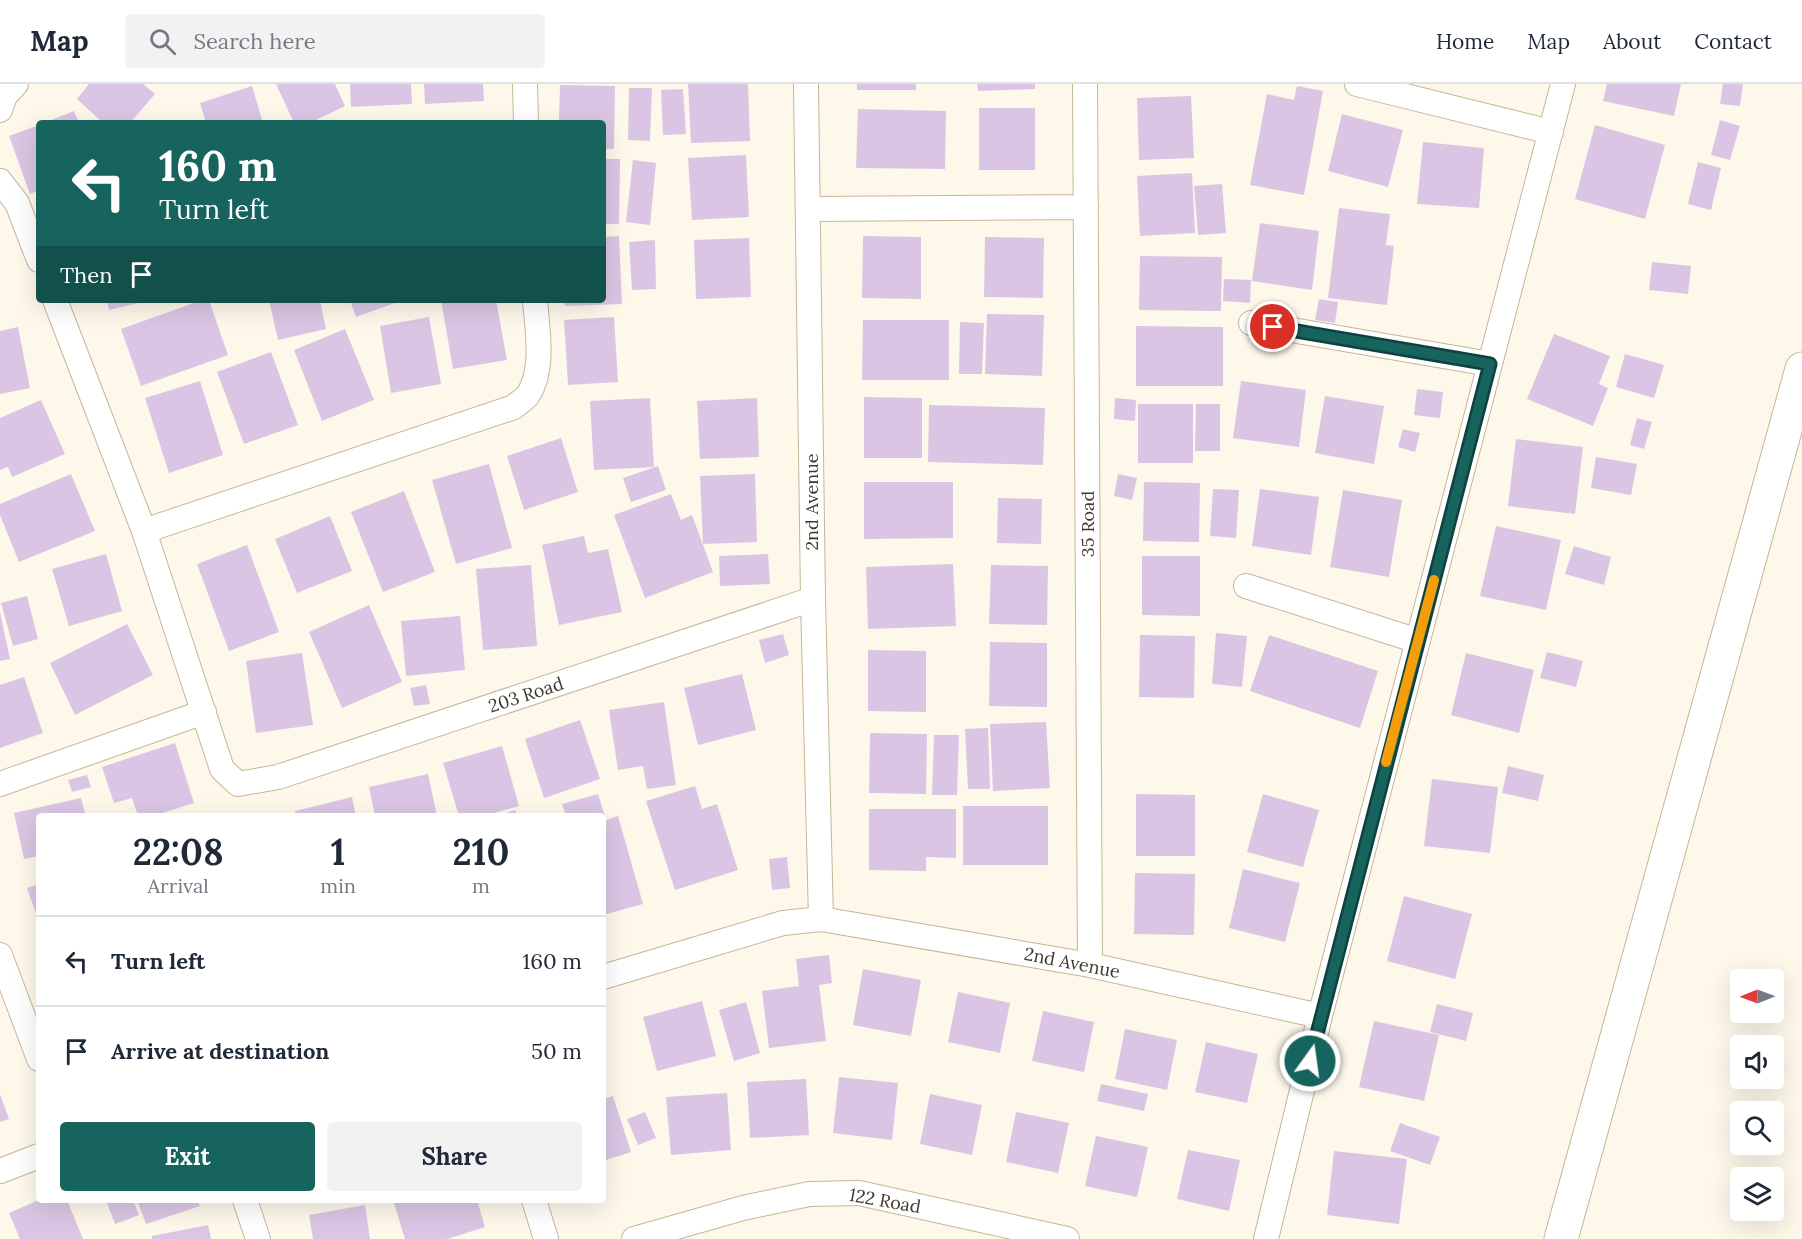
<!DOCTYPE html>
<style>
body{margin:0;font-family:Lora,serif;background:#f2f2f3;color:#1f2937;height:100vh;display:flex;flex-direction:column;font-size:22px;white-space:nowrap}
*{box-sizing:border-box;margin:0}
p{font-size:20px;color:#747a83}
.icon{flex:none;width:33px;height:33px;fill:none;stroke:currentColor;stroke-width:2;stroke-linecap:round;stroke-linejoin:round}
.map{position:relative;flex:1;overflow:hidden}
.details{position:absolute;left:36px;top:729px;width:570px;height:390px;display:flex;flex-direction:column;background:#fff;border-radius:6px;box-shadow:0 6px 24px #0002}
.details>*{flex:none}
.guide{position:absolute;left:36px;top:36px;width:570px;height:183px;border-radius:6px;box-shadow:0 6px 24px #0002;background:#17645f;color:#fff;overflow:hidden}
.needle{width:39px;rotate:269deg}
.tools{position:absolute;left:1730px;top:885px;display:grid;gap:12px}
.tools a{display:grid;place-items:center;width:54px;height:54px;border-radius:6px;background:#fff;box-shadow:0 6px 24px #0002;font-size:30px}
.pin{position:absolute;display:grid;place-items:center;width:51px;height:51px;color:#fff;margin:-26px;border:3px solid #fff;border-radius:50%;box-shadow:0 2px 6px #0007}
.me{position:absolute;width:66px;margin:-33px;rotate:14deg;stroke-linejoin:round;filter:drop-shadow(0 0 4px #0008)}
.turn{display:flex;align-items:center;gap:21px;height:126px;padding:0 24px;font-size:27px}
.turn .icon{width:78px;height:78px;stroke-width:2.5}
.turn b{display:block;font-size:42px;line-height:51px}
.then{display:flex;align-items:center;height:57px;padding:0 24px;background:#0003;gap:12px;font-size:22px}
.eta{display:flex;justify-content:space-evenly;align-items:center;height:102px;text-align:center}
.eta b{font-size:36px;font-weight:700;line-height:42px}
.action{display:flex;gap:12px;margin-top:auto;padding:12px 24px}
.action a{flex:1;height:69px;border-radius:6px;background:#17645f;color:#fff;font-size:24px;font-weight:700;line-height:69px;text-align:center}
.action a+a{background:#f2f2f3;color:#1f2937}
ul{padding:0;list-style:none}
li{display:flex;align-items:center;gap:18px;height:90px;padding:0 24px;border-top:2px solid #e0e1e3}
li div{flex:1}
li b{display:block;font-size:22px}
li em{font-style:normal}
header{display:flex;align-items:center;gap:36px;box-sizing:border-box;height:84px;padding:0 30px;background:#fff;border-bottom:2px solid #e0e1e3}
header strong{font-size:28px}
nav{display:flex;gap:33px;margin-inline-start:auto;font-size:21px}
.search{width:420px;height:54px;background:#f2f2f3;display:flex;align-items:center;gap:15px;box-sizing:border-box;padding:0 21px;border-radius:6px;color:#747a83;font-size:22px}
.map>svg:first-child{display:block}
.building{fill:#dac6e4}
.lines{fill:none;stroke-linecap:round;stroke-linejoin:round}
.minor-casing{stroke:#c3b797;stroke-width:26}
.secondary-casing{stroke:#c3b797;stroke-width:35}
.minor{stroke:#fff;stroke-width:24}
.secondary{stroke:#fff;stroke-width:33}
.route-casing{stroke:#0f413e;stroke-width:15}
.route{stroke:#17645f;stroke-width:10}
.slow{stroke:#f59e0b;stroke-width:10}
.labels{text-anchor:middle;stroke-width:4.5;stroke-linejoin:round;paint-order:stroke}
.street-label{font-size:18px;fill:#3f3a2d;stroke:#fff}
</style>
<header>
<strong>Map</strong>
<div class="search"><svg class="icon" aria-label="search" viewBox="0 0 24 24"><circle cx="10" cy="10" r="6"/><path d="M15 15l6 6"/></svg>Search here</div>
<nav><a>Home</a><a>Map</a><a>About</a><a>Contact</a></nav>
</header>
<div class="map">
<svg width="1802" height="1155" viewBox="0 0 1802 1155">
<rect width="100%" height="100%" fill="#fdf8ea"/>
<!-- building -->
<path class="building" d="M89 0H143L155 10 130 39H103L77 15Z
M276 0H335L345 22 310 39H294Z
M350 0H411L412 20 351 23Z
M424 0H483L484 17 425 20Z
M688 0H748L750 57 691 59Z
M857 0H916V6H857Z
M977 0H1035V5L978 7Z
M1607 0H1681L1674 32 1603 17Z
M1723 0H1743L1740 22 1720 20Z
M560 1 615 2 614 65H603V39H559Z
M252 2 263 39H206L200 19Z
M1297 2 1323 7 1304 111 1250 101 1267 10 1294 16Z
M629 4H652L650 57 628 56Z
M683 5 686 50 663 51 661 6Z
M1191 12 1194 74 1139 76 1137 14Z
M979 24H1035V86H979Z
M858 25 946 27 945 85 856 84Z
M74 27 79 39H44Z
M1342 30 1403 46 1388 103 1328 87Z
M1720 36 1740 42 1730 76 1711 71Z
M39 41V106L30 110 9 52Z
M1595 41 1665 61 1645 135 1575 115Z
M1423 58 1484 64 1479 124 1417 120Z
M746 71 749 133 692 136 688 74Z
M603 75H620L619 140H603Z
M633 76 656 79 650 141 626 138Z
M1698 78 1721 84 1711 126 1688 120Z
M1192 89 1195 149 1140 152 1137 92Z
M1222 100 1226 149 1198 151 1194 102Z
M1339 124 1390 130 1386 161 1394 162 1387 221 1328 214Z
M1260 139 1319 147 1312 206 1252 197Z
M619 152 622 220 565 222 564 216H603V153Z
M863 152 921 153V215L862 214Z
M985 153 1044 154 1043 214 984 213Z
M749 154 751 213 696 215 694 156Z
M655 156 656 205 632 206 629 158Z
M1140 172 1222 173 1221 227 1139 226Z
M1652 178 1691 182 1688 210 1649 206Z
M1224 195 1251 196 1250 219 1223 217Z
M1319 215 1338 218 1335 239 1315 236Z
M107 216H147V217L109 226Z
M202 216H209L228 271 141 302 121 245Z
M269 216H320L326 245 278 256Z
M350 216H403L356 233Z
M441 216H496L507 276 453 285Z
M987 230 1044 231 1042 292 985 290Z
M429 233 441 300 391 309 380 242Z
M614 233 618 298 568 301 564 236Z
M863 236H949V296H862Z
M960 238 984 239 982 290H959Z
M1136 242 1223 243V302H1136Z
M18 243 30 304 0 310V247Z
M345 245 374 316 322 337 294 266Z
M1554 250 1610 272 1599 300 1608 304 1593 342 1527 315Z
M271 268 298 341 244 360 217 288Z
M1625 270 1664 281 1654 314 1616 303Z
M200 297 223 371 169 389 145 314Z
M1241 297 1306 306 1299 363 1233 354Z
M1417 305 1443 308 1440 334 1414 331Z
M1325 312 1384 322 1374 380 1315 369Z
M864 313 922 314V374H864Z
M650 314 654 383 594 386 590 317Z
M757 314 759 373 700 375 697 317Z
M1115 314 1136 316 1135 337 1114 335Z
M41 316 65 370 12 393 8 383 0 386V334Z
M1138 320H1193V379H1138Z
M1196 320H1220V367H1195Z
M929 321 1045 324 1043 381 928 378Z
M1637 334 1652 338 1644 365 1630 361Z
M1403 345 1420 349 1415 368 1398 363Z
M561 354 578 408 524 426 507 372Z
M1516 355 1583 363 1575 430 1508 422Z
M1596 373 1637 380 1631 411 1591 404Z
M489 380 512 464 456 480 432 396Z
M658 382 666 406 631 418 623 394Z
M71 390 95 447 19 478 0 431V420Z
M755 390 757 458 703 460 700 392Z
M1118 390 1137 394 1132 416 1114 412Z
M864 398H953V454L864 455Z
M1144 398 1200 399 1199 458 1143 457Z
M1213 405 1239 406 1236 454 1210 452Z
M1260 405 1319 413 1311 471 1252 462Z
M1343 406 1402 416 1389 493 1330 483Z
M404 407 435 488 383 508 351 428Z
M671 410 681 436 692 431 713 488 645 514 614 431Z
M998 414 1042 415 1041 460 997 459Z
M330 432 352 487 297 509 275 455Z
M1496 442 1561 456 1546 526 1480 512Z
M584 452 588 469 608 465 622 528 559 541 542 461Z
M247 461 279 548 229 567 197 480Z
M1574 462 1611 473 1604 501 1565 490Z
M106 470 122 527 69 542 52 485Z
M768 470 770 500 720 502 719 472Z
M1142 472H1200V532L1142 531Z
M953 480 956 542 868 545 866 483Z
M531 481 537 562 483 566 476 485Z
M991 481 1048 482 1047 541 989 540Z
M27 512 38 555 13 562 1 519Z
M369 521 402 598 342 624 309 548Z
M0 528 10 575 0 577Z
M460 532 465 586 406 592 401 537Z
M127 540 153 591 75 631 50 579Z
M1216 549 1247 552 1242 603 1212 600Z
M783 550 789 571 765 579 759 556Z
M1140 551 1195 552 1194 614 1139 613Z
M1269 551 1378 587 1360 644 1250 607Z
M990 558 1047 559V623L989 622Z
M868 566 926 567V628L868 627Z
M1547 568 1583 577 1576 603 1540 594Z
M302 569 313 641 256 649 246 577Z
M1466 569 1534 586 1519 649 1451 631Z
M742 590 756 646 698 661 684 604Z
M24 593 43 649 0 664V601Z
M426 601 430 620 414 622 410 604Z
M664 618 676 701 647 705 643 682 618 686 609 626Z
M580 636 600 695 544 714 525 655Z
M1046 638 1050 704 993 707 990 640Z
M988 644 990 705H968L965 645Z
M870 649 927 650 926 710 869 709Z
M934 651H959L957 711H932Z
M175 659 194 719 153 732H138L132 714 114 719 102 683Z
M502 662 519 722 484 732H459L443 679Z
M1508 682 1544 691 1538 717 1502 709Z
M428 690 437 732H375L369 703Z
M87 691 91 703 72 708 68 696Z
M1432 695 1498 703 1490 769 1424 762Z
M695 702 702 725 717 720 738 786 675 806 646 717Z
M598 710 606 736 618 732 643 820 603 831V732H566L562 720Z
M1136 710 1195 711V772H1136Z
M1263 710 1319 726 1303 783 1247 768Z
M352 713 356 732H296L295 727Z
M81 714 86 732H39V772L24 775 14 729Z
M963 722H1048V781H963Z
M869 725H956V774L926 773V787L869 786Z
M515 726 517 732H497Z
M787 773 790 804 772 806 769 775Z
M1243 785 1300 799 1285 858 1229 844Z
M1135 789 1195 790 1194 851 1134 850Z
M39 800V838L27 804Z
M1404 812 1472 830 1455 895 1387 877Z
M829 871 832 899 819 901 826 957 769 964 762 907 799 902 796 875Z
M863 885 921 896 911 952 853 941Z
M958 908 1010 919 1000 969 948 958Z
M702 917 716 972 657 987 643 933Z
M746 918 760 969 734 977 719 926Z
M1437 920 1473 929 1466 957 1430 948Z
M1043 927 1094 938 1084 988 1032 977Z
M1374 937 1439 951 1424 1017 1359 1003Z
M1125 945 1177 956 1167 1006 1115 995Z
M1206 958 1258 970 1247 1019 1195 1008Z
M839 993 898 999 892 1056 833 1049Z
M806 995 809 1051 750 1054 747 998Z
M1101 1000 1148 1010 1144 1027 1097 1017Z
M727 1009 731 1066 671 1071 666 1013Z
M0 1010 9 1035 0 1038Z
M930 1010 982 1021 972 1071 920 1060Z
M613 1012 631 1068 603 1077V1015Z
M645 1028 656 1054 638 1061 627 1035Z
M1016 1028 1069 1039 1058 1089 1006 1078Z
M1400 1039 1440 1053 1430 1081 1390 1067Z
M1096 1052 1148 1063 1137 1113 1085 1102Z
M1188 1066 1240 1076 1229 1127 1177 1115Z
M1334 1067 1407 1075 1399 1140 1327 1131Z
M39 1116H67L83 1155H20L9 1129Z
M106 1116H133L139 1131 115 1140Z
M137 1116H197L200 1122 146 1140Z
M393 1116H477L485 1143 447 1155H405Z
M365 1121 370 1155H313L309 1131Z
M208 1141 211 1155H152V1152Z"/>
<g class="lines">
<defs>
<path id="minor" d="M525 0 526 39
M806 0 813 515 821 835
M1085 0 1090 881
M1357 0 1551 48
M0 26 5 12 16 0
M0 97 17 119 39 176
M809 125 1086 123
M55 216 144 447 222 685 238 700 278 693 813 515
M1251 239 1490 280
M144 447 514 323C518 319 525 315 528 311 545 285 537 244 535 216
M1246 502 1418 557
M0 700 204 628
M0 871 39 975
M603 893 783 839 821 835 1090 881 1320 932
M0 1087 39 1072
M245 1116 258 1155
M534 1116 546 1155
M634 1155 743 1124 809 1110 859 1109 1067 1155
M1266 1155 1320 932 1563 0"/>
<path id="secondary" d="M1561 1155 1802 285"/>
</defs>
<!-- minor casing -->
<use href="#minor" class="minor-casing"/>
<!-- secondary casing -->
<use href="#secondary" class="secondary-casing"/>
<!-- minor -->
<use href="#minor" class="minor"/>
<!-- secondary -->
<use href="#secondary" class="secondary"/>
</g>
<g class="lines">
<defs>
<path id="route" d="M1273 243 1490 280 1310 977"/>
</defs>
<!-- route casing -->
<use href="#route" class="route-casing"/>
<!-- route -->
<use href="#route" class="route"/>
<!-- slow -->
<path class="slow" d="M1386 678 1434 496"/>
</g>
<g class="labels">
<!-- street labels -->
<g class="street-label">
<text transform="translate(812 418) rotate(-90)" y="6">2nd Avenue</text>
<text transform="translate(1088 440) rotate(-90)" y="6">35 Road</text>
<text transform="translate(526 611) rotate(-18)" y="6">203 Road</text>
<text transform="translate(1072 879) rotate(11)" y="6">2nd Avenue</text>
<text transform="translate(885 1117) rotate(10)" y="6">122 Road</text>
</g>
</g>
</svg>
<div class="tools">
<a><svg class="needle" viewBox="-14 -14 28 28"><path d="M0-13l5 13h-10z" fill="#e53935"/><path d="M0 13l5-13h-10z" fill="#747a83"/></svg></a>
<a><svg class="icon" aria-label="sound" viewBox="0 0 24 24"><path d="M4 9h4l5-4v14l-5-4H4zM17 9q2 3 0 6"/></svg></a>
<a><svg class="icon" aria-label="search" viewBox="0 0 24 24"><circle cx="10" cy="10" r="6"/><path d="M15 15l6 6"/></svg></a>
<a><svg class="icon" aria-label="layers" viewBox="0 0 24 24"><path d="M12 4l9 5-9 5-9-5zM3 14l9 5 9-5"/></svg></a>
</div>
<div class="pin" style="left:1273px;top:243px;background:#d93025"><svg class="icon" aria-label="arrive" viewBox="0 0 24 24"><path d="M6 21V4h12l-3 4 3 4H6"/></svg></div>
<svg class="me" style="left:1310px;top:977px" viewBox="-20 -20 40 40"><circle r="17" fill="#17645f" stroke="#fff" stroke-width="3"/><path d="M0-11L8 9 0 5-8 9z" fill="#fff"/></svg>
<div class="guide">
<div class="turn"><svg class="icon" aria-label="left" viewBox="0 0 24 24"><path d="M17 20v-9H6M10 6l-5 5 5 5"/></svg><div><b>160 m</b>Turn left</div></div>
<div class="then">Then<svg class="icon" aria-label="arrive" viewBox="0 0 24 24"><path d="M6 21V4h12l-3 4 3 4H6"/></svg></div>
</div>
<section class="details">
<div class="eta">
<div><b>22:08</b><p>Arrival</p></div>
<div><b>1</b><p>min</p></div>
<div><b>210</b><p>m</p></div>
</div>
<ul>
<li><svg class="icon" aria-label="left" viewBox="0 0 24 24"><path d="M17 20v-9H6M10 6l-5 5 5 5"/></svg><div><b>Turn left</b></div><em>160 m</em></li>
<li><svg class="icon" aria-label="arrive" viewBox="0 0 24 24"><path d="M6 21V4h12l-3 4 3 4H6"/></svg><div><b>Arrive at destination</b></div><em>50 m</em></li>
</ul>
<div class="action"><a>Exit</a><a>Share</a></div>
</section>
</div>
